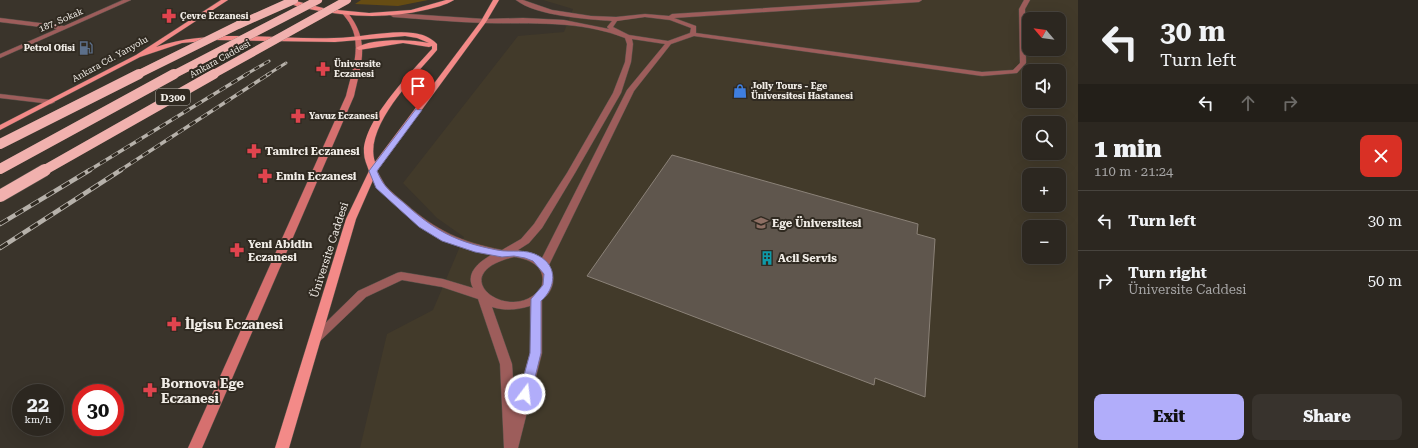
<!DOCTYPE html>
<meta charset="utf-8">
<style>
body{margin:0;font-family:"Roboto Serif",serif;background:#38332d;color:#f1f3f6;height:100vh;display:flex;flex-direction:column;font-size:15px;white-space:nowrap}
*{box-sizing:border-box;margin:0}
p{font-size:13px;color:#a6a5a5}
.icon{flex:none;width:22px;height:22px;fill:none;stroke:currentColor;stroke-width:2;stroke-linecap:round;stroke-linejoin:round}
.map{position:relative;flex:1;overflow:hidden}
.panel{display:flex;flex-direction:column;background:#2c2720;width:340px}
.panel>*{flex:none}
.banner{background:#2c2720;color:#f1f3f6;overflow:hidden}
.needle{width:26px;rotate:299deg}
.fabs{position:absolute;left:1022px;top:12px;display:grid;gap:8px}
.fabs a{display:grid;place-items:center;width:44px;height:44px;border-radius:8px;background:#2c2720;box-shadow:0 4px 16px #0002,0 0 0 1px #48443e;font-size:20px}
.speed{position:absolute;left:12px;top:384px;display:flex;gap:8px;font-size:20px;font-weight:700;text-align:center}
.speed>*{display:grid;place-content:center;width:52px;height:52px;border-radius:50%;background:#2c2720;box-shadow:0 4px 16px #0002,0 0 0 1px #48443e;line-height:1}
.speed small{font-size:10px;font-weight:400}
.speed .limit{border:6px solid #d22;background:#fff;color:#111}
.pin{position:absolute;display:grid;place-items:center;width:34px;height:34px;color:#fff;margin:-41px -17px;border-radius:50% 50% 50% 0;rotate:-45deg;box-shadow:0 0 4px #0007}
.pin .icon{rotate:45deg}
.me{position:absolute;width:44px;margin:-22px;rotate:15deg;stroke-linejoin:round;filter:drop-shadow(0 0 3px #0008)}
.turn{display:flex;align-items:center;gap:14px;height:84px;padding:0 16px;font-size:18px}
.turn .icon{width:52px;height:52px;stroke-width:2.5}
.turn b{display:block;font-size:28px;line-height:34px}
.lanes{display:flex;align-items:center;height:38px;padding:0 16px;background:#0003;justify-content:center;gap:20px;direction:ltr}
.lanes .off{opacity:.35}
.round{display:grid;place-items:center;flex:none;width:42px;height:42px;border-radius:8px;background:#38332d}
.head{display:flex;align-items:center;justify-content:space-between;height:68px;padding:0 16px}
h1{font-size:24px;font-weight:800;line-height:30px}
.primary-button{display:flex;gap:8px;margin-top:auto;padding:8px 16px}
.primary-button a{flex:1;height:46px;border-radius:8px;background:#b1adfa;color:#111;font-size:16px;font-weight:800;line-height:46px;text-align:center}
.primary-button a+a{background:#38332d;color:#f1f3f6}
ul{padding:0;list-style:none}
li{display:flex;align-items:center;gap:12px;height:60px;padding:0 16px;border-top:1px solid #48443e}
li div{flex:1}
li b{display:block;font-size:15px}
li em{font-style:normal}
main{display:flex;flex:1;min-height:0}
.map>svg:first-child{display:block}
.built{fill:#423a2a;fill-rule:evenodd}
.green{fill:#664c13}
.building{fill:#5f564d;stroke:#8b8278}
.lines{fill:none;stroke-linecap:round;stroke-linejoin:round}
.street-casing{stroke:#575149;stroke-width:1}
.secondary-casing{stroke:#575149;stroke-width:1}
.primary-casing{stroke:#575149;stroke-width:1}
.street{fill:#9d5d5b;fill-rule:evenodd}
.secondary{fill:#d6706f;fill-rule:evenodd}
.primary{fill:#f38a88;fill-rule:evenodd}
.rail-far2-casing{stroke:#b6b1aa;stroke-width:3}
.rail-far1-casing{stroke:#b6b1aa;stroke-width:3.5}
.rail-casing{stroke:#b6b1aa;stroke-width:4.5}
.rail-far2{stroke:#302a21;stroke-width:2;stroke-dasharray:5.5;stroke-linecap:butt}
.rail-far1{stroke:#302a21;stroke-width:2.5;stroke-dasharray:7;stroke-linecap:butt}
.rail{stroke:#302a21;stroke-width:3;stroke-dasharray:9;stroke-linecap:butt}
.highway-bridge-far2-casing{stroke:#575149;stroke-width:8;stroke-linecap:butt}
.highway-bridge-far1-casing{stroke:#575149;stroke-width:10;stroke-linecap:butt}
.highway-bridge-casing{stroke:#575149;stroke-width:13;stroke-linecap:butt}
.highway-bridge-far2{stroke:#f1b1ae;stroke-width:8}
.highway-bridge-far1{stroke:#f1b1ae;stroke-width:10}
.highway-bridge{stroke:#f1b1ae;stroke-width:12}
.route{fill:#b1adfa;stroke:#7370a2}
.labels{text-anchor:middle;stroke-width:4;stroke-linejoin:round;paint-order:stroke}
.far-poi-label{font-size:9px;font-weight:bold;fill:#f0ece6;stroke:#302a21;text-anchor:start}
.far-street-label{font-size:9px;fill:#f0ece6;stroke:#302a21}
.shield{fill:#302a21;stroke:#b6b2ab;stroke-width:1}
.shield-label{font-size:10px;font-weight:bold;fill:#f0ece6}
.poi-label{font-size:11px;font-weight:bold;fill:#f0ece6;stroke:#302a21;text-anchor:start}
.street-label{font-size:11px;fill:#f0ece6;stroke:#302a21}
.near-poi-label{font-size:13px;font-weight:bold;fill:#f0ece6;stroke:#302a21;text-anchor:start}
</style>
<main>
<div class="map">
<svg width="1078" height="448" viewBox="0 0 1078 448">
<rect width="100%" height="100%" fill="#3a342b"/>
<!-- built -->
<path class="built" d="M543 0H1078V448H360L387 334 433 310 464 237 437 218 403 183 518 36 564 32 573 9ZM1029 19H1059V49H1029ZM1029 71H1059V101H1029ZM1029 123H1059V153H1029ZM1029 175H1059V205H1029ZM1029 227H1059V257H1029Z"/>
<!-- green -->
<path class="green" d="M361 0H428L398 6 355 4Z"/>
<!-- building -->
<path class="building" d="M672 155 918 224 917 234 935 239 925 397 875 378 874 385 587 276Z"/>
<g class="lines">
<defs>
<path id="street" d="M123 0H131L0 58V54L57 29 0 22V18L64 26Z
M516 0H523L552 10 591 16 616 17 645 14 669 16 672 14 894 0H922L919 2 674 18 696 26V33L982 72 1013 70 1020 63 1019 9 1024 0H1030L1025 9 1026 63 1017 73 982 76 694 36 671 44 634 91 549 265C557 278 553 292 542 300V353L518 448H504L500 364 478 299 442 287 402 280 366 297 319 342 315 344 311 342 309 339 358 291 397 273 401 272 443 279 473 288C465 273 479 262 491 255 453 248 428 234 399 209 386 197 376 187 369 171L370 169H376C379 174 382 180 385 185 391 192 399 198 406 204 437 231 461 242 502 250L521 239 534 224 567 173 613 93 625 62 627 44 625 38C580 20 531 24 484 23 454 22 423 19 393 17L390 15 393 13 484 19 523 18 564 20 609 29 607 27 612 21C587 19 536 16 516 0ZM645 17 670 20 691 28 690 33 668 41 629 35 613 27 617 21ZM632 39 665 44 627 90 542 258 518 250 529 243 542 228 575 173 621 93 631 62 633 44ZM514 257C531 259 548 268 541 288 511 327 440 274 514 257ZM530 306V353L515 405 512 364 492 307C506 311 517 310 530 306Z
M0 94 51 100 55 102 51 104 0 98Z"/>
<path id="secondary" d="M343 12H347C371 41 361 63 354 96L202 448H188L346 96C351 75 362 47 351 26 349 21 345 17 342 13Z"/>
<path id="primary" d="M221 0H228L156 47C213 28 275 40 334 38 359 38 389 30 413 33 422 34 430 37 437 44V50C416 75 363 127 375 162L481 21 493 0H499L486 22 377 171 356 219 289 448H275L346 219 369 171C367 165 364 159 364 153 362 122 412 71 432 49V46L429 47 403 43 359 50 356 48C370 38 412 39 429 43L417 38 405 36 335 42 216 40 182 43 140 57 0 130V125L136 55Z
M283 0H292L327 9 369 13 411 10 446 0H454C446 5 434 8 425 10 386 19 348 17 309 9 301 7 290 5 283 0Z"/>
</defs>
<!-- street casing -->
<use href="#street" class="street-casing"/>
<!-- secondary casing -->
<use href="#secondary" class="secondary-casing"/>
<!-- primary casing -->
<use href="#primary" class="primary-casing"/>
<!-- street -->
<use href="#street" class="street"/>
<!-- secondary -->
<use href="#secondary" class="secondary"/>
<!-- primary -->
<use href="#primary" class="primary"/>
<defs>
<path id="rail-far2" d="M245 75 269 61
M267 75 286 63"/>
<path id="rail-far1" d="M88 171 247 74
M119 171 269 74"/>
<path id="rail" d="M0 224 90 170
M0 248 121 170"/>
</defs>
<!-- rail-far2 casing -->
<use href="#rail-far2" class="rail-far2-casing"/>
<!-- rail-far1 casing -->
<use href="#rail-far1" class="rail-far1-casing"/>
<!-- rail casing -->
<use href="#rail" class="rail-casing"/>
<!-- rail-far2 -->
<use href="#rail-far2" class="rail-far2"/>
<!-- rail-far1 -->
<use href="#rail-far1" class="rail-far1"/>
<!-- rail -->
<use href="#rail" class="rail"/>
<defs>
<path id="highway-bridge-far2" d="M137 75 238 25 294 0
M173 75 318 0
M212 75 347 0"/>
<path id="highway-bridge-far1" d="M0 144 139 74
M0 169 174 74
M43 171 214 74"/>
<path id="highway-bridge" d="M0 196 45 170"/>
</defs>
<!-- highway-bridge-far2 casing -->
<use href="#highway-bridge-far2" class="highway-bridge-far2-casing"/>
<!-- highway-bridge-far1 casing -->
<use href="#highway-bridge-far1" class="highway-bridge-far1-casing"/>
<!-- highway-bridge casing -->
<use href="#highway-bridge" class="highway-bridge-casing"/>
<!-- highway-bridge-far2 -->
<use href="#highway-bridge-far2" class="highway-bridge-far2"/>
<!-- highway-bridge-far1 -->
<use href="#highway-bridge-far1" class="highway-bridge-far1"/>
<!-- highway-bridge -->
<use href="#highway-bridge" class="highway-bridge"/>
</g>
<!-- route -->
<path class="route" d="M416 109 422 110 377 171C384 188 391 192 404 203 435 231 456 242 497 250 512 253 525 248 539 256 558 266 556 288 541 301V353L530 398 525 399 521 398 519 394 530 353 531 299 543 285 544 274 533 261 525 258 514 256 502 257 475 252 442 241 419 227 376 188 369 171Z"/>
<!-- icons -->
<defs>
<symbol id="pharmacy-bare" viewBox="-9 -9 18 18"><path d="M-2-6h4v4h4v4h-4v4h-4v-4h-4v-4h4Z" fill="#e0444e" stroke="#302a21" stroke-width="2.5" paint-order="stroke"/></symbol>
<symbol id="fuel-bare" viewBox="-9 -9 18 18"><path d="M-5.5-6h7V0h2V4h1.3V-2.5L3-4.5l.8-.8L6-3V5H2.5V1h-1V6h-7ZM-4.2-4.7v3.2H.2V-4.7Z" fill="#5c6f8a" stroke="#302a21" stroke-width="2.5" paint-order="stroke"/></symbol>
<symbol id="shop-bare" viewBox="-9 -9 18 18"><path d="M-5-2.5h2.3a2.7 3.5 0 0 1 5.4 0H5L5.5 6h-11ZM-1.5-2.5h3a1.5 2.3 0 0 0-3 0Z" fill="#3f7fe0" stroke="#302a21" stroke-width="2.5" paint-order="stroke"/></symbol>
<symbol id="university-bare" viewBox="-9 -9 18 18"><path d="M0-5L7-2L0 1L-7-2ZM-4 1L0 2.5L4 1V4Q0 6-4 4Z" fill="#8d6e63" stroke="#302a21" stroke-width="2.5" paint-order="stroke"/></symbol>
<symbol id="building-bare" viewBox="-9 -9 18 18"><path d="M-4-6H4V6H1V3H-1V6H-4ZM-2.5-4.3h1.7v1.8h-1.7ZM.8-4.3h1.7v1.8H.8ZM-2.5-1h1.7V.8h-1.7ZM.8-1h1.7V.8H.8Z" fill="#0f9aa8" stroke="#302a21" stroke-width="2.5" paint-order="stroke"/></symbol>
</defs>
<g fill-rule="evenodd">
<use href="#pharmacy-bare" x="159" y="6" width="20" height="20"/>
<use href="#fuel-bare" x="76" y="38" width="20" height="20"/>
<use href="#pharmacy-bare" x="313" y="59" width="20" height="20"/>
<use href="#shop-bare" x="730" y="81" width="20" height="20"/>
<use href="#pharmacy-bare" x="288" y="106" width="20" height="20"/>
<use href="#pharmacy-bare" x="244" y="141" width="20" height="20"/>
<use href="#pharmacy-bare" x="255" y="166" width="20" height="20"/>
<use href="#university-bare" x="751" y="213" width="20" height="20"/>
<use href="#pharmacy-bare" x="227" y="240" width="20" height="20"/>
<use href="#building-bare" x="757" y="248" width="20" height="20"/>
<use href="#pharmacy-bare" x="164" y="314" width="20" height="20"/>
<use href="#pharmacy-bare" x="140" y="380" width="20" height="20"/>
</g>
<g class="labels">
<!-- far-poi labels -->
<g class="far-poi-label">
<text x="180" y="19">Çevre Eczanesi</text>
<text x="75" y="51" text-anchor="end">Petrol Ofisi</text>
<text x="334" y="67">Üniversite<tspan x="334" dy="10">Eczanesi</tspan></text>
<text x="751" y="89">Jolly Tours - Ege<tspan x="751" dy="10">Üniversitesi Hastanesi</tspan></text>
<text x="309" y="119">Yavuz Eczanesi</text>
</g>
<!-- far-street labels -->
<g class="far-street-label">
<text transform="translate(61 20) rotate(-23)" y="3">187. Sokak</text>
<text transform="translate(110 59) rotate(-29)" y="3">Ankara Cd. Yanyolu</text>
<text transform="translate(220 59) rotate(-29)" y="3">Ankara Caddesi</text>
</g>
<!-- shield labels -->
<rect class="shield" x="156" y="89" width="34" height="16" rx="3"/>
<g class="shield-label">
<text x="173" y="101">D300</text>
</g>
<!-- poi labels -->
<g class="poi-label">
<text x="265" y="155">Tamirci Eczanesi</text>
<text x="276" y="180">Emin Eczanesi</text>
<text x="772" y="227">Ege Üniversitesi</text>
<text x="248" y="248">Yeni Abidin<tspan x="248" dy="13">Eczanesi</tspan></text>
<text x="778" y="262">Acil Servis</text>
</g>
<!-- street labels -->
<g class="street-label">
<text transform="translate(329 250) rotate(-72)" y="4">Üniversite Caddesi</text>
</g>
<!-- near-poi labels -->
<g class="near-poi-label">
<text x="185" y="329">İlgisu Eczanesi</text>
<text x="161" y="388">Bornova Ege<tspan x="161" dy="15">Eczanesi</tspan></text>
</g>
</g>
</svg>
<div class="fabs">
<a><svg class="needle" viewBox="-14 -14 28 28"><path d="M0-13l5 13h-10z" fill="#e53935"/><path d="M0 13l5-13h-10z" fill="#a6a5a5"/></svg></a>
<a><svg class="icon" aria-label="sound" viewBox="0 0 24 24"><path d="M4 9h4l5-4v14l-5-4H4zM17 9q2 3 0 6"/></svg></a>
<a><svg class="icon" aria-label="search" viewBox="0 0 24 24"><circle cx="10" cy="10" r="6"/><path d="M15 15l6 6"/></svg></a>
<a>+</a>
<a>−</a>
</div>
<div class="speed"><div>22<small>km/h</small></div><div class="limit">30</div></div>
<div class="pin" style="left:418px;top:110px;background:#d93025"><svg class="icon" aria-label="arrive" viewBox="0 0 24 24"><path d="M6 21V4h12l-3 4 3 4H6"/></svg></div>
<svg class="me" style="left:525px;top:394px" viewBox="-20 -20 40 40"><circle r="17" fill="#b1adfa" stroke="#fff" stroke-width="3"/><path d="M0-11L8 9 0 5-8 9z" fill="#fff"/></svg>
</div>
<section class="panel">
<div class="banner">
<div class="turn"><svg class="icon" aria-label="left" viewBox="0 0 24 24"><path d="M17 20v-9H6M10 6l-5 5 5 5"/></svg><div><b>30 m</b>Turn left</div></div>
<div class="lanes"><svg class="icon" aria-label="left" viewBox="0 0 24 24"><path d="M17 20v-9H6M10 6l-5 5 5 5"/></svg><svg class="icon off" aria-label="ahead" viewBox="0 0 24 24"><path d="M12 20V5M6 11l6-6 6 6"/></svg><svg class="icon off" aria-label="right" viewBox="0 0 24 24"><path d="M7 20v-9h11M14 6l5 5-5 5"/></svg></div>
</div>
<div class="head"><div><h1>1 min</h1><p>110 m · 21:24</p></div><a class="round" style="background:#d93025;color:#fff"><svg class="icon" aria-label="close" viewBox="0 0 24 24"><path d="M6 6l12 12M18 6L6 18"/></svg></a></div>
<ul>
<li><svg class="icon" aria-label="left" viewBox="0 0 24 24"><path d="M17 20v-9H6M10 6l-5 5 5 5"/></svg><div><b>Turn left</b></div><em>30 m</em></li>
<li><svg class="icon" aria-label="right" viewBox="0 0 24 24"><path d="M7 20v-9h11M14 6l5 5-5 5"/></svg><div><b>Turn right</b><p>Üniversite Caddesi</p></div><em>50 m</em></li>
</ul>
<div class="primary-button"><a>Exit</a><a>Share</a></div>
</section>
</main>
